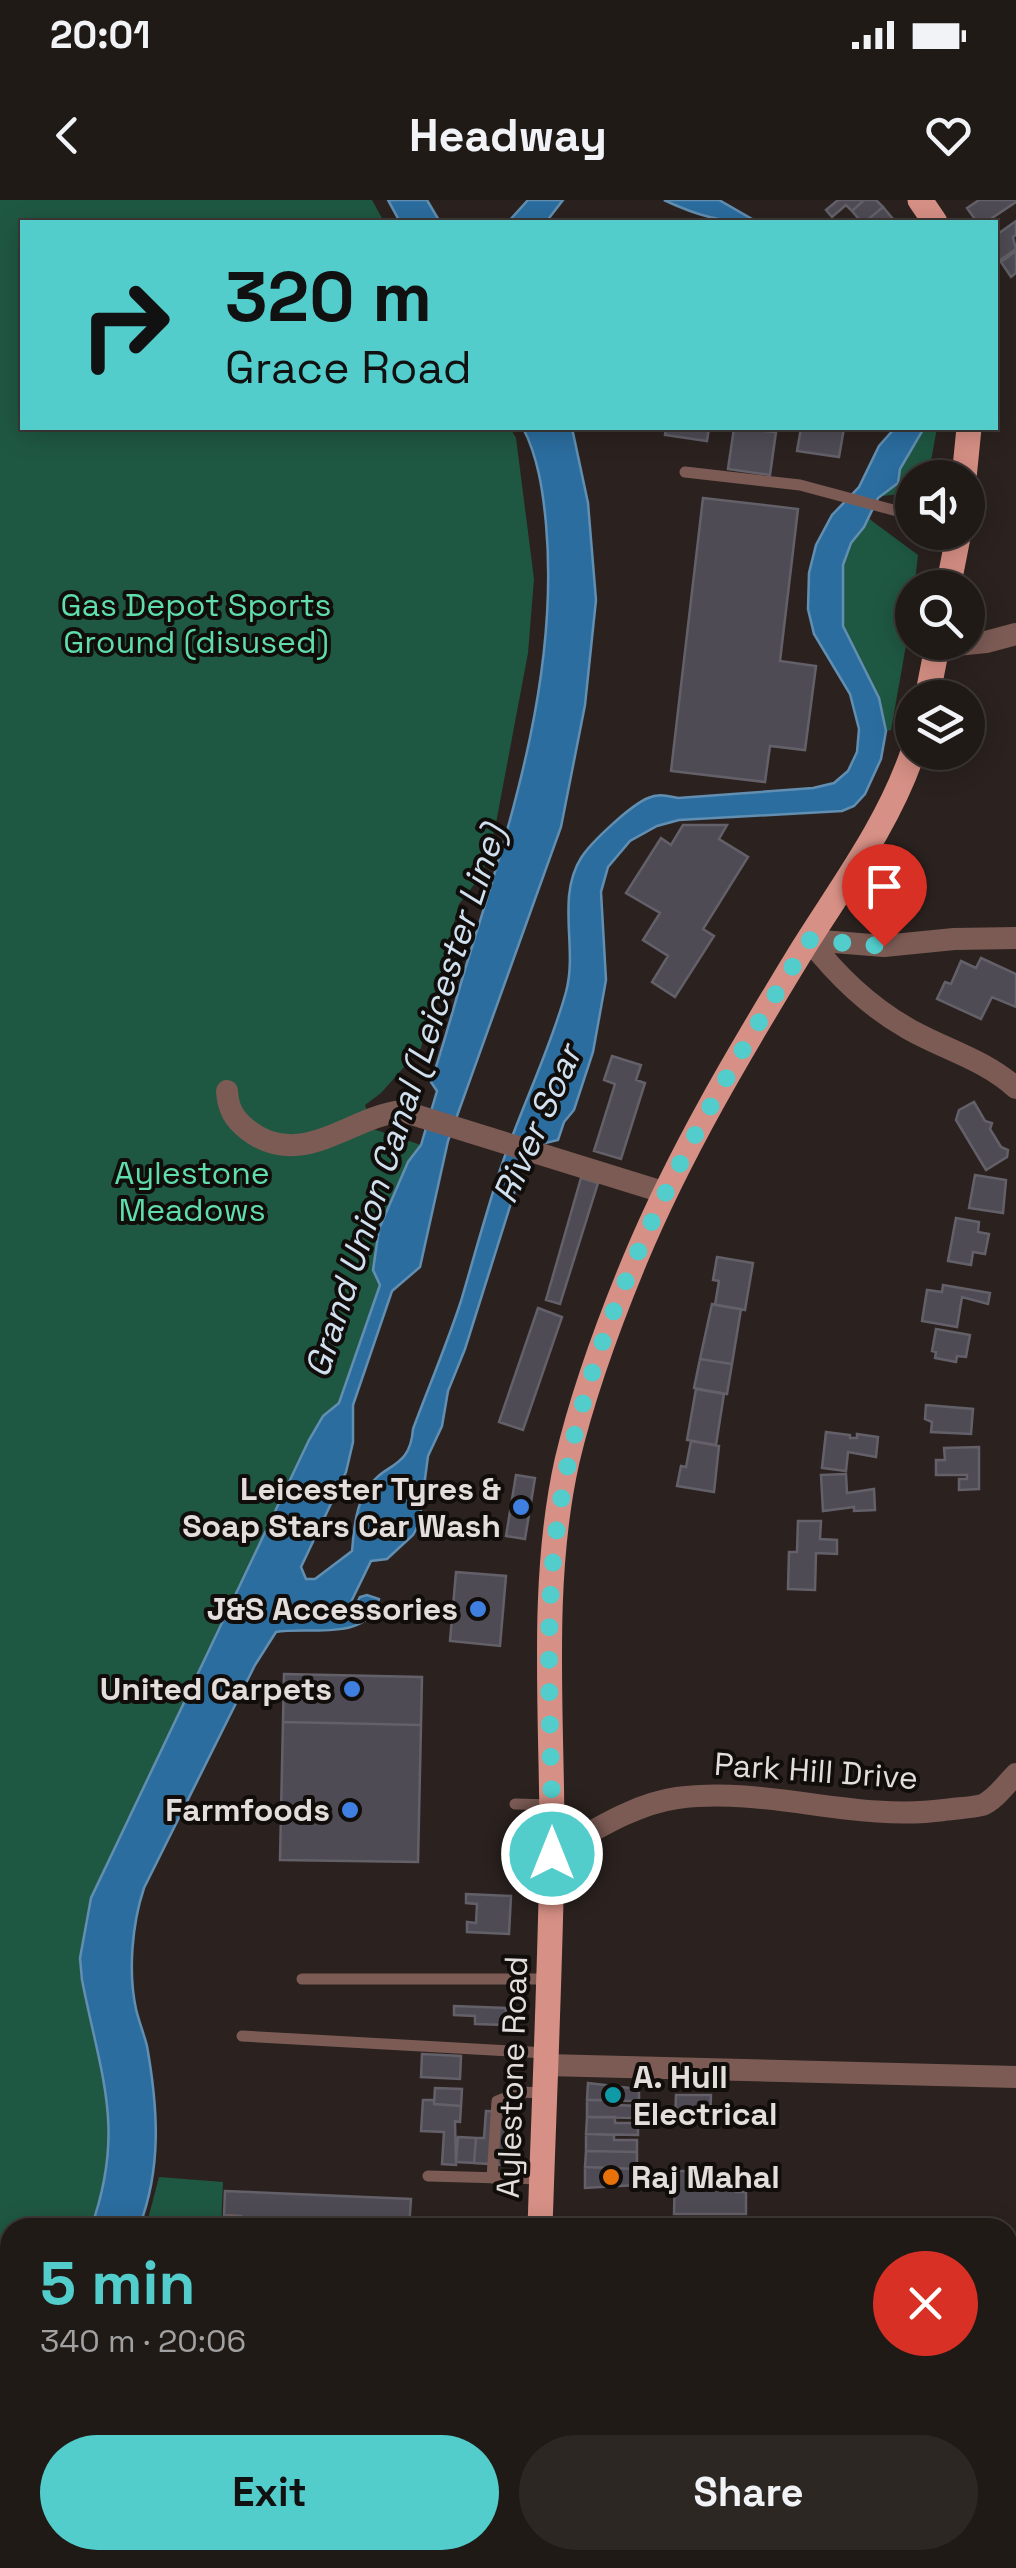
<!DOCTYPE html>
<meta charset="utf-8">
<style>
body{margin:0;font-family:"Space Grotesk",sans-serif;background:#2d2724;color:#f1f3f6;height:100vh;display:flex;flex-direction:column;font-size:38px;white-space:nowrap}
*{box-sizing:border-box;margin:0}
p{font-size:32px;color:#a2a1a1}
.icon{flex:none;width:55px;height:55px;fill:none;stroke:currentColor;stroke-width:2;stroke-linecap:round;stroke-linejoin:round}
.map{position:relative;flex:1;overflow:hidden}
.side{position:absolute;left:0px;top:2018px;width:1018px;height:352px;display:flex;flex-direction:column;background:#201a17;border-radius:30px 30px 0 0;box-shadow:0 5px 25px #0003,0 0 0 2px #3d3836}
.side>*{flex:none}
.top-card{position:absolute;left:20px;top:20px;width:978px;height:210px;border-radius:0px;box-shadow:0 5px 25px #0003,0 0 0 2px #3d3836;background:#52cdcc;color:#111;overflow:hidden}
.buttons{position:absolute;left:895px;top:260px;display:grid;gap:20px}
.buttons a{display:grid;place-items:center;width:90px;height:90px;border-radius:50%;background:#201a17;box-shadow:0 5px 25px #0003,0 0 0 2px #3d3836;font-size:50px}
.pin{position:absolute;display:grid;place-items:center;width:85px;height:85px;color:#fff;margin:-102px -42px;border-radius:50% 50% 50% 0;rotate:-45deg;box-shadow:0 0 10px #0007}
.pin .icon{rotate:45deg}
.me{position:absolute;width:110px;margin:-55px;rotate:0deg;stroke-linejoin:round;filter:drop-shadow(0 0 8px #0008)}
.turn{display:flex;align-items:center;gap:35px;height:210px;padding:0 40px;font-size:45px}
.turn .icon{width:130px;height:130px;stroke-width:2.5}
.turn b{display:block;font-size:70px;line-height:85px}
.round{display:grid;place-items:center;flex:none;width:105px;height:105px;border-radius:52px;background:#2d2724}
.headline{display:flex;align-items:center;justify-content:space-between;height:170px;padding:0 40px}
h1{font-size:60px;font-weight:600;line-height:75px;color:#52cdcc}
.action{display:flex;gap:20px;margin-top:auto;padding:20px 40px}
.action a{flex:1;height:115px;border-radius:60px;background:#52cdcc;color:#111;font-size:40px;font-weight:600;line-height:115px;text-align:center}
.action a+a{background:#2d2724;color:#f1f3f6}
.status{display:flex;justify-content:space-between;align-items:center;height:70px;padding:0 50px;background:#201a17;direction:ltr}
.status svg{height:28px;fill:currentColor}
header{display:flex;justify-content:space-between;align-items:center;height:130px;padding:0 40px;background:#201a17;font-size:45px;font-weight:600}
.map>svg:first-child{display:block}
.green{fill:#1f5842}
.water{fill:#2b6d9f;stroke:#628fb1;stroke-width:2.5}
.building{fill:#4e4b54;stroke:#636069;stroke-width:2.5}
.lines{fill:none;stroke-linecap:round;stroke-linejoin:round}
.lane{stroke:#7d5b55;stroke-width:11}
.street{stroke:#7d5b55;stroke-width:22}
.primary{stroke:#d79085;stroke-width:25}
.route{stroke:#52cdcc;stroke-width:18;stroke-dasharray:0 32.4}
.shop-dot{fill:#3f7fe0;stroke:#110d0b;stroke-width:4}
.culture-dot{fill:#0f9aa8;stroke:#110d0b;stroke-width:4}
.food-dot{fill:#e8710a;stroke:#110d0b;stroke-width:4}
.labels{text-anchor:middle;stroke-width:8;stroke-linejoin:round;paint-order:stroke}
.park-label{font-size:32px;fill:#5fddab;stroke:#110d0b}
.poi-label{font-size:32px;font-weight:bold;fill:#e3dddb;stroke:#110d0b;text-anchor:end}
.street-label{font-size:32px;fill:#e3dddb;stroke:#110d0b}
.water-label{font-size:35px;font-style:italic;fill:#d0e0ef;stroke:#110d0b}
</style>
<div class="status"><b>20:01</b><svg viewBox="0 0 49 12"><path d="M0 12V9h3v3zM5 12V6h3v6zM10 12V3h3v9zM15 12V0h3v12zM26 1h20v11H26zM47 4h2v5h-2z"/></svg></div>
<header><svg class="icon" aria-label="back" viewBox="0 0 24 24"><path d="M15 5l-7 7 7 7"/></svg>Headway<svg class="icon" aria-label="heart" viewBox="0 0 24 24"><path d="M12 20l-8-8c-3-5 5-10 8-4 3-6 11-1 8 4z"/></svg></header>
<div class="map">
<svg width="1016" height="2368" viewBox="0 0 1016 2368">
<rect width="100%" height="100%" fill="#2b221f"/>
<!-- green -->
<path class="green" d="M0 0H372L384 22H22V228H510L516 238 534 379 528 453 496 623 483 673 459 704 421 848 381 893 365 905 373 929 421 945 391 998 373 1070 380 1085 339 1203 323 1216 309 1240 91 1698C67 1782 102 1833 110 1913 114 1952 104 1991 91 2027L10 2028V2141L0 2148Z
M924 228H937L928 277 912 278V293L881 296 897 283 900 270Z
M868 318 918 355 911 417 891 530 886 531 879 498 843 426V365L851 343Z
M159 1977 223 1982 221 2027H146Z"/>
<!-- water -->
<path class="water" d="M388 0H427L440 22H400Z
M528 0H563L546 22H508Z
M664 0H719L757 22C722 23 696 15 664 0Z
M523 228H572L588 303 596 400 585 505 561 627 448 941 420 1067 392 1091 353 1205V1242L346 1272 301 1367 306 1379H315L352 1351C354 1331 355 1308 367 1289 384 1262 410 1270 413 1229 429 1186 447 1144 461 1101 474 1057 486 1013 500 970 520 910 549 853 566 792 578 748 556 698 581 658 591 642 631 605 648 598 659 593 667 596 678 598L813 588 834 583 848 571 857 552 859 529 850 494 814 434 808 409 809 373 816 345 832 315 859 287 879 246 895 228H924L900 269 898 283 878 298 864 327 851 343 843 365V426L879 498 886 531 881 559 865 594 854 606 842 611 679 620 657 626 630 641 608 667 601 692 606 780 593 852 574 910 564 922 558 940 537 945 518 981 465 1149 448 1191 442 1226 428 1256 419 1324 413 1335 387 1359 371 1361 348 1408 353 1410 360 1397 367 1395 379 1399C368 1443 309 1426 276 1432L255 1465 144 1688C132 1724 128 1772 136 1809 139 1822 144 1834 147 1846 158 1908 162 1968 139 2027L91 2028C126 1929 101 1877 82 1780L80 1758 91 1698 309 1240 323 1216 339 1203 380 1085 373 1070 379 1029 408 962 421 945 437 891 431 882C446 838 457 794 471 750 514 612 559 470 546 324 543 291 538 257 523 228Z"/>
<!-- building -->
<path class="building" d="M838 0H864L852 11 846 5 832 17 826 10Z
M864 0H876L883 7 865 22H852L858 18 852 11Z
M979 0H1016V2L986 22H977L967 8Z
M883 7 893 19 890 22H865Z
M1016 21V35L1013 37 1016 49 996 63 995 36Z
M1016 51V73L1011 77 1001 62Z
M666 228H709L707 241 665 235Z
M734 228 776 232 770 275 728 269Z
M801 228H844L839 257 797 251Z
M703 298 798 309 780 461 816 466 805 550 770 546 765 582 671 571Z
M683 625H727L719 639 748 657 703 729 714 736 675 797 652 782 668 756 643 740 660 713 626 693 661 638 671 645Z
M981 758 1016 774V807L992 797 981 819 937 799 945 782 951 784 961 761 976 768Z
M612 856 641 865 636 880 645 883 621 959 594 951 615 884 604 880Z
M974 902 985 921 992 923 990 929 1001 947 1008 950 1007 957 986 970 956 920 959 910Z
M975 975 1006 980 1003 1013 969 1008Z
M581 978 598 983 560 1104 546 1100Z
M956 1018 979 1022 978 1032 989 1034 985 1054 973 1052 971 1065 948 1061Z
M717 1057 753 1063 745 1110 715 1105 719 1081 713 1080Z
M943 1085 990 1093 988 1104 962 1097 957 1127 922 1121 927 1090 942 1092Z
M712 1104 741 1109 732 1164 700 1159Z
M538 1108 562 1117 523 1230 499 1222Z
M936 1129 970 1135 966 1157 957 1156 956 1162 935 1158 936 1152 932 1151Z
M700 1159 732 1164 727 1194 694 1188Z
M696 1189 724 1194 716 1245 687 1240Z
M926 1205 973 1209 971 1234 931 1232 932 1222 925 1219Z
M826 1232 850 1235V1238H857V1234L878 1237 876 1257 848 1252 846 1271 822 1268Z
M691 1241 719 1246 714 1292 677 1286 681 1266 686 1267Z
M979 1247V1289L959 1290V1279H967V1275H936V1260H945L944 1248Z
M846 1274 847 1293 874 1289 875 1310 854 1311V1307L823 1311 821 1275Z
M516 1275 535 1278 525 1339 506 1336Z
M798 1321H821L820 1339 837 1340V1354L816 1353 815 1390 788 1389 789 1352H797Z
M456 1372 506 1376 500 1446 450 1441Z
M284 1474 422 1477 418 1662 280 1660Z
M284 1474 422 1477 421 1525 283 1522Z
M283 1522 421 1525 418 1662 280 1660Z
M466 1694 511 1696 509 1734 467 1732V1722L476 1723 477 1704 466 1703Z
M454 1806 506 1808V1825L475 1824V1816L454 1815Z
M422 1854 461 1856 460 1879 421 1877Z
M588 1883 639 1889V1901L587 1900Z
M435 1888 462 1889 461 1906 434 1904Z
M676 1895H711L710 1921H699V1915H690V1922H675Z
M423 1900H434V1904L461 1906 460 1922 455 1921 456 1965 442 1964 444 1932 421 1931Z
M587 1900H615V1905L639 1906 638 1918 587 1917Z
M486 1911 508 1912 504 1965 474 1963 476 1938H484Z
M587 1917H615V1923H638V1935L586 1934Z
M586 1934 614 1935V1940H637V1952L586 1951Z
M458 1937 476 1938 474 1963 456 1962Z
M586 1951 637 1952V1969L585 1967Z
M585 1967 637 1969 636 1985 585 1988Z
M675 1971H736V1992H746V2014H674Z
M225 1991 411 1999 409 2028H240L241 2016 224 2015Z
M222 2360H329V2368H221Z
M455 2360H487L486 2368H454Z"/>
<g class="lines">
<!-- lane -->
<path class="lane" d="M685 272 800 285 912 315
M515 1604 552 1605
M302 1779H548
M242 1836 546 1853
M428 1976 542 1979
M492 1978 497 1901 520 1892 544 1893
M230 2028 231 2020
M0 2295H10"/>
<!-- street -->
<path class="street" d="M937 447 986 442 1016 434
M809 740C837 775 867 805 907 828 943 849 984 859 1016 888
M809 740 884 746 954 739 1016 738
M227 891C228 909 234 919 248 930 300 971 350 917 402 911L666 993
M552 1654C590 1633 633 1604 677 1598 768 1586 854 1622 944 1610 956 1608 971 1608 982 1605 994 1601 1007 1583 1016 1574
M546 1865 1016 1877
M1008 2063H1016
M41 2368V2360
M202 2368V2360
M864 2368V2360"/>
<!-- primary -->
<path class="primary" d="M920 0 935 22
M964 278 969 228
M948 388 959 332
M927 498 938 442
M540 2028C544 1902 550 1777 552 1652 553 1524 539 1386 567 1261 583 1193 608 1125 635 1060 680 952 741 850 802 750 842 686 888 625 913 552
M528 2368 529 2360"/>
</g>
<g class="lines">
<!-- route -->
<path class="route" d="M552 1654C553 1551 543 1445 555 1343 580 1124 695 924 809 740L884 746"/>
</g>
<!-- markers -->
<g class="shop-dot">
<circle cx="521" cy="1307" r="10"/>
<circle cx="478" cy="1409" r="10"/>
<circle cx="352" cy="1489" r="10"/>
<circle cx="350" cy="1610" r="10"/>
</g>
<circle class="culture-dot" cx="613" cy="1895" r="10"/>
<circle class="food-dot" cx="611" cy="1977" r="10"/>
<g class="labels">
<!-- park labels -->
<g class="park-label">
<text x="196" y="416">Gas Depot Sports<tspan x="196" dy="37">Ground (disused)</tspan></text>
<text x="192" y="984">Aylestone<tspan x="192" dy="37">Meadows</tspan></text>
</g>
<!-- poi labels -->
<g class="poi-label">
<text x="501" y="1300">Leicester Tyres &amp;<tspan x="501" dy="37">Soap Stars Car Wash</tspan></text>
<text x="458" y="1420">J&amp;S Accessories</text>
<text x="332" y="1500">United Carpets</text>
<text x="330" y="1621">Farmfoods</text>
<text x="633" y="1888" text-anchor="start">A. Hull<tspan x="633" dy="37">Electrical</tspan></text>
<text x="631" y="1988" text-anchor="start">Raj Mahal</text>
</g>
<!-- street labels -->
<g class="street-label">
<text transform="translate(816 1571) rotate(4)" y="11">Park Hill Drive</text>
<text transform="translate(512 1877) rotate(-88)" y="11">Aylestone Road</text>
</g>
<!-- water labels -->
<g class="water-label">
<text transform="translate(405 901) rotate(-72)" y="12">Grand Union Canal (Leicester Line)</text>
<text transform="translate(537 924) rotate(-66)" y="12">River Soar</text>
</g>
</g>
</svg>
<div class="buttons">
<a><svg class="icon" aria-label="sound" viewBox="0 0 24 24"><path d="M4 9h4l5-4v14l-5-4H4zM17 9q2 3 0 6"/></svg></a>
<a><svg class="icon" aria-label="search" viewBox="0 0 24 24"><circle cx="10" cy="10" r="6"/><path d="M15 15l6 6"/></svg></a>
<a><svg class="icon" aria-label="layers" viewBox="0 0 24 24"><path d="M12 4l9 5-9 5-9-5zM3 14l9 5 9-5"/></svg></a>
</div>
<div class="pin" style="left:884px;top:746px;background:#d93025"><svg class="icon" aria-label="arrive" viewBox="0 0 24 24"><path d="M6 21V4h12l-3 4 3 4H6"/></svg></div>
<svg class="me" style="left:552px;top:1654px" viewBox="-20 -20 40 40"><circle r="17" fill="#52cdcc" stroke="#fff" stroke-width="3"/><path d="M0-11L8 9 0 5-8 9z" fill="#fff"/></svg>
<div class="top-card">
<div class="turn"><svg class="icon" aria-label="right" viewBox="0 0 24 24"><path d="M7 20v-9h11M14 6l5 5-5 5"/></svg><div><b>320 m</b>Grace Road</div></div>
</div>
<section class="side">
<div class="headline"><div><h1>5 min</h1><p>340 m · 20:06</p></div><a class="round" style="background:#d93025;color:#fff"><svg class="icon" aria-label="close" viewBox="0 0 24 24"><path d="M6 6l12 12M18 6L6 18"/></svg></a></div>
<div class="action"><a>Exit</a><a>Share</a></div>
</section>
</div>
